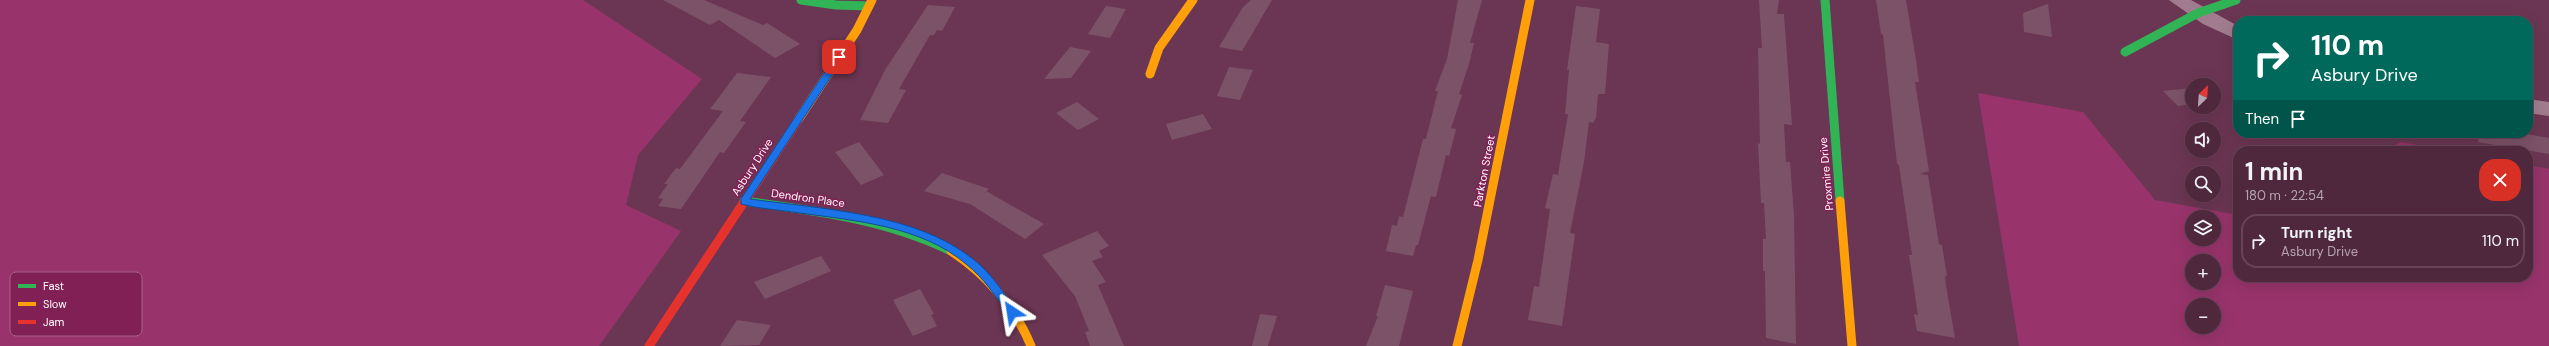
<!DOCTYPE html>
<meta charset="utf-8">
<style>
body{margin:0;font-family:"DM Sans",sans-serif;background:#5a3449;color:#f1f3f6;height:100vh;display:flex;flex-direction:column;font-size:15px;white-space:nowrap}
*{box-sizing:border-box;margin:0}
p{font-size:13px;color:#b4a6b0}
.icon{flex:none;width:22px;height:22px;fill:none;stroke:currentColor;stroke-width:2;stroke-linecap:round;stroke-linejoin:round}
.map{position:relative;flex:1;overflow:hidden}
.side{position:absolute;left:2233px;top:146px;width:300px;height:136px;display:flex;flex-direction:column;background:#50283e;border-radius:16px;box-shadow:0 4px 16px #0002,0 0 0 1px #674458}
.side>*{flex:none}
.banner{position:absolute;left:2233px;top:16px;width:300px;height:122px;border-radius:16px;box-shadow:0 4px 16px #0002,0 0 0 1px #674458;background:#00695c;color:#fff;overflow:hidden}
.needle{width:26px;rotate:25deg}
.fabs{position:absolute;left:2185px;top:78px;display:grid;gap:8px}
.fabs a{display:grid;place-items:center;width:36px;height:36px;border-radius:50%;background:#50283e;box-shadow:0 4px 16px #0002,0 0 0 1px #674458;font-size:20px}
.pin{position:absolute;display:grid;place-items:center;width:34px;height:34px;color:#fff;margin:-17px;border-radius:8px;box-shadow:0 2px 6px #0006}
.me{position:absolute;width:44px;margin:-22px;rotate:327deg;stroke-linejoin:round;filter:drop-shadow(0 0 3px #0008)}
.turn{display:flex;align-items:center;gap:14px;height:84px;padding:0 12px;font-size:18px}
.turn .icon{width:52px;height:52px;stroke-width:2.5}
.turn b{display:block;font-size:28px;line-height:34px}
.then{display:flex;align-items:center;height:38px;padding:0 12px;background:#0003;gap:8px;font-size:15px}
.round{display:grid;place-items:center;flex:none;width:42px;height:42px;border-radius:16px;background:#5a3449}
.headline{display:flex;align-items:center;justify-content:space-between;height:68px;padding:0 12px}
h1{font-size:24px;font-weight:700;line-height:30px}
ul{padding:0;list-style:none}
li{display:flex;align-items:center;gap:12px;height:54px;margin:0 8px 6px;padding:0 4px;border:2px solid #674458;border-radius:16px}
li div{flex:1}
li b{display:block;font-size:15px}
li em{font-style:normal}
.map>svg:first-child{display:block}
.green{fill:#98346b;fill-rule:evenodd}
.building{fill:#7c5269}
.lines{fill:none;stroke-linecap:round;stroke-linejoin:round}
.street{fill:#a17c8f;fill-rule:evenodd}
.fast{stroke:#30b455;stroke-width:9}
.slow{stroke:#ff9f0a;stroke-width:9}
.jam{stroke:#e5322d;stroke-width:9}
.route{fill:#1a73e8;stroke:#114b97}
.labels{text-anchor:middle;stroke-width:3;stroke-linejoin:round;paint-order:stroke}
.street-label{font-size:11px;fill:#fff;stroke:#812055}
.key{fill:#812055;stroke:#a76388;stroke-width:1}
.key-label{font-size:11px;fill:#fff}
</style>
<div class="map">
<svg width="2549" height="346" viewBox="0 0 2549 346">
<rect width="100%" height="100%" fill="#6b3653"/>
<!-- green -->
<path class="green" d="M0 0H583L702 79 638 155 626 205 681 231 599 346H0Z
M1978 93 2083 112 2155 200 2238 215V277H2528V165L2549 169V346H2019ZM2192 217H2214V239H2192ZM2192 261H2214V283H2192ZM2192 305H2214V327H2192Z
M2401 142 2451 151H2382Z"/>
<!-- building -->
<path class="building" d="M663 0H704L763 25 767 23 800 44 775 58 719 20 710 25Z
M1251 0H1272L1242 51 1219 47 1243 7Z
M1458 0H1482L1470 43H1474L1469 64 1459 94 1462 95 1451 128 1456 129 1451 149 1449 156 1446 155 1436 197 1431 196 1418 245H1416L1413 256 1386 251 1392 225 1397 226 1399 216 1403 217 1423 139H1426L1438 91H1435L1447 59Z
M1759 0H1779L1777 14H1784L1792 125 1784 124 1786 162H1790L1794 215 1796 344 1766 338 1765 271H1763V239H1766L1764 203H1761L1758 143 1760 144 1758 48H1762Z
M1876 0H1906L1916 60 1919 82H1915L1929 171 1920 174 1928 175 1939 244 1942 245 1947 276H1945L1946 286 1955 338 1917 331 1914 314 1918 315 1909 255H1912L1899 165 1897 164 1883 35 1881 34Z
M2048 4 2052 37 2024 32 2023 13Z
M928 5 955 7 942 31 937 30 934 35H930L899 89 906 90 888 123 860 120 885 70Z
M1106 6 1126 9 1110 38 1088 34Z
M1576 6 1600 9 1596 42 1609 44 1605 94H1598L1596 118 1593 123 1589 122 1584 162 1570 233 1575 234 1562 326 1528 320 1534 286 1539 287 1550 209 1545 208 1553 174 1558 175 1568 114H1565L1569 70H1567Z
M1070 47 1091 51 1071 78 1044 79Z
M1229 67 1253 70 1240 100 1217 96Z
M737 73 771 77 740 121 746 122 724 153 720 152 681 209 658 206 663 199 658 198 668 184H664L676 168 680 169 723 111 710 109Z
M2192 88V104L2178 106 2163 91Z
M1077 102 1099 119 1078 130 1056 113Z
M1203 114 1212 129 1172 140 1166 124Z
M2479 133H2521L2549 138V154L2478 142Z
M859 142 884 175 861 185 835 152Z
M942 173 989 189 986 191 1044 224 1025 239 970 204 924 191Z
M1097 231 1109 246 1099 251 1103 257 1092 261 1106 282 1098 285 1124 346H1090L1085 332 1089 331 1075 296 1042 255Z
M821 256 831 271 765 299 754 282Z
M1385 285 1413 291 1399 346H1366L1378 316H1376Z
M920 289 934 314 931 315 937 326 913 336 893 300Z
M1260 314 1277 316 1268 346H1252Z
M737 320 771 325 759 345 720 346Z"/>
<g class="lines">
<!-- street -->
<path class="street" d="M2169 0H2191L2238 26V40L2203 24Z
M2528 99 2549 102V116L2528 113Z"/>
<!-- fast -->
<path class="fast" d="M801 0 836 5 869 6
M1825 0 1840 201
M2125 52 2198 13 2236 0
M744 201C816 211 885 219 951 251"/>
<!-- slow -->
<path class="slow" d="M1150 74 1159 48 1193 0
M798 120 857 30 872 0
M1840 201 1852 346
M951 251C986 274 1015 307 1031 346
M1457 346 1478 260 1530 0"/>
<!-- jam -->
<path class="jam" d="M649 346 798 120"/>
</g>
<!-- route -->
<path class="route" d="M836 55 844 57 750 199C821 209 916 213 973 259 991 273 1003 292 1016 310V315H1009C996 297 984 278 966 264 921 226 857 221 800 213 781 210 760 209 741 204V199Z"/>
<g class="labels">
<!-- street labels -->
<g class="street-label">
<text transform="translate(752 167) rotate(-57)" y="4">Asbury Drive</text>
<text transform="translate(1484 171) rotate(-79)" y="4">Parkton Street</text>
<text transform="translate(1826 174) rotate(-95)" y="4">Proxmire Drive</text>
<text transform="translate(808 198) rotate(8)" y="4">Dendron Place</text>
</g>
</g>
<!-- legend -->
<rect x="10" y="272" width="132" height="64" rx="6" class="key"/>
<rect x="18" y="284" width="18" height="4" fill="#30b455"/>
<rect x="18" y="302" width="18" height="4" fill="#ff9f0a"/>
<rect x="18" y="320" width="18" height="4" fill="#e5322d"/>
<g class="key-label">
<text x="43" y="290">Fast</text>
<text x="43" y="308">Slow</text>
<text x="43" y="326">Jam</text>
</g>
</svg>
<div class="fabs">
<a><svg class="needle" viewBox="-14 -14 28 28"><path d="M0-13l5 13h-10z" fill="#e53935"/><path d="M0 13l5-13h-10z" fill="#b4a6b0"/></svg></a>
<a><svg class="icon" aria-label="sound" viewBox="0 0 24 24"><path d="M4 9h4l5-4v14l-5-4H4zM17 9q2 3 0 6"/></svg></a>
<a><svg class="icon" aria-label="search" viewBox="0 0 24 24"><circle cx="10" cy="10" r="6"/><path d="M15 15l6 6"/></svg></a>
<a><svg class="icon" aria-label="layers" viewBox="0 0 24 24"><path d="M12 4l9 5-9 5-9-5zM3 14l9 5 9-5"/></svg></a>
<a>+</a>
<a>−</a>
</div>
<div class="pin" style="left:839px;top:57px;background:#d93025"><svg class="icon" aria-label="arrive" viewBox="0 0 24 24"><path d="M6 21V4h12l-3 4 3 4H6"/></svg></div>
<svg class="me" style="left:1012px;top:312px" viewBox="-20 -20 40 40"><path d="M0-17L14 15 0 8-14 15z" fill="#1a73e8" stroke="#fff" stroke-width="4"/></svg>
<div class="banner">
<div class="turn"><svg class="icon" aria-label="right" viewBox="0 0 24 24"><path d="M7 20v-9h11M14 6l5 5-5 5"/></svg><div><b>110 m</b>Asbury Drive</div></div>
<div class="then">Then<svg class="icon" aria-label="arrive" viewBox="0 0 24 24"><path d="M6 21V4h12l-3 4 3 4H6"/></svg></div>
</div>
<section class="side">
<div class="headline"><div><h1>1 min</h1><p>180 m · 22:54</p></div><a class="round" style="background:#d93025;color:#fff"><svg class="icon" aria-label="close" viewBox="0 0 24 24"><path d="M6 6l12 12M18 6L6 18"/></svg></a></div>
<ul>
<li><svg class="icon" aria-label="right" viewBox="0 0 24 24"><path d="M7 20v-9h11M14 6l5 5-5 5"/></svg><div><b>Turn right</b><p>Asbury Drive</p></div><em>110 m</em></li>
</ul>
</section>
</div>
